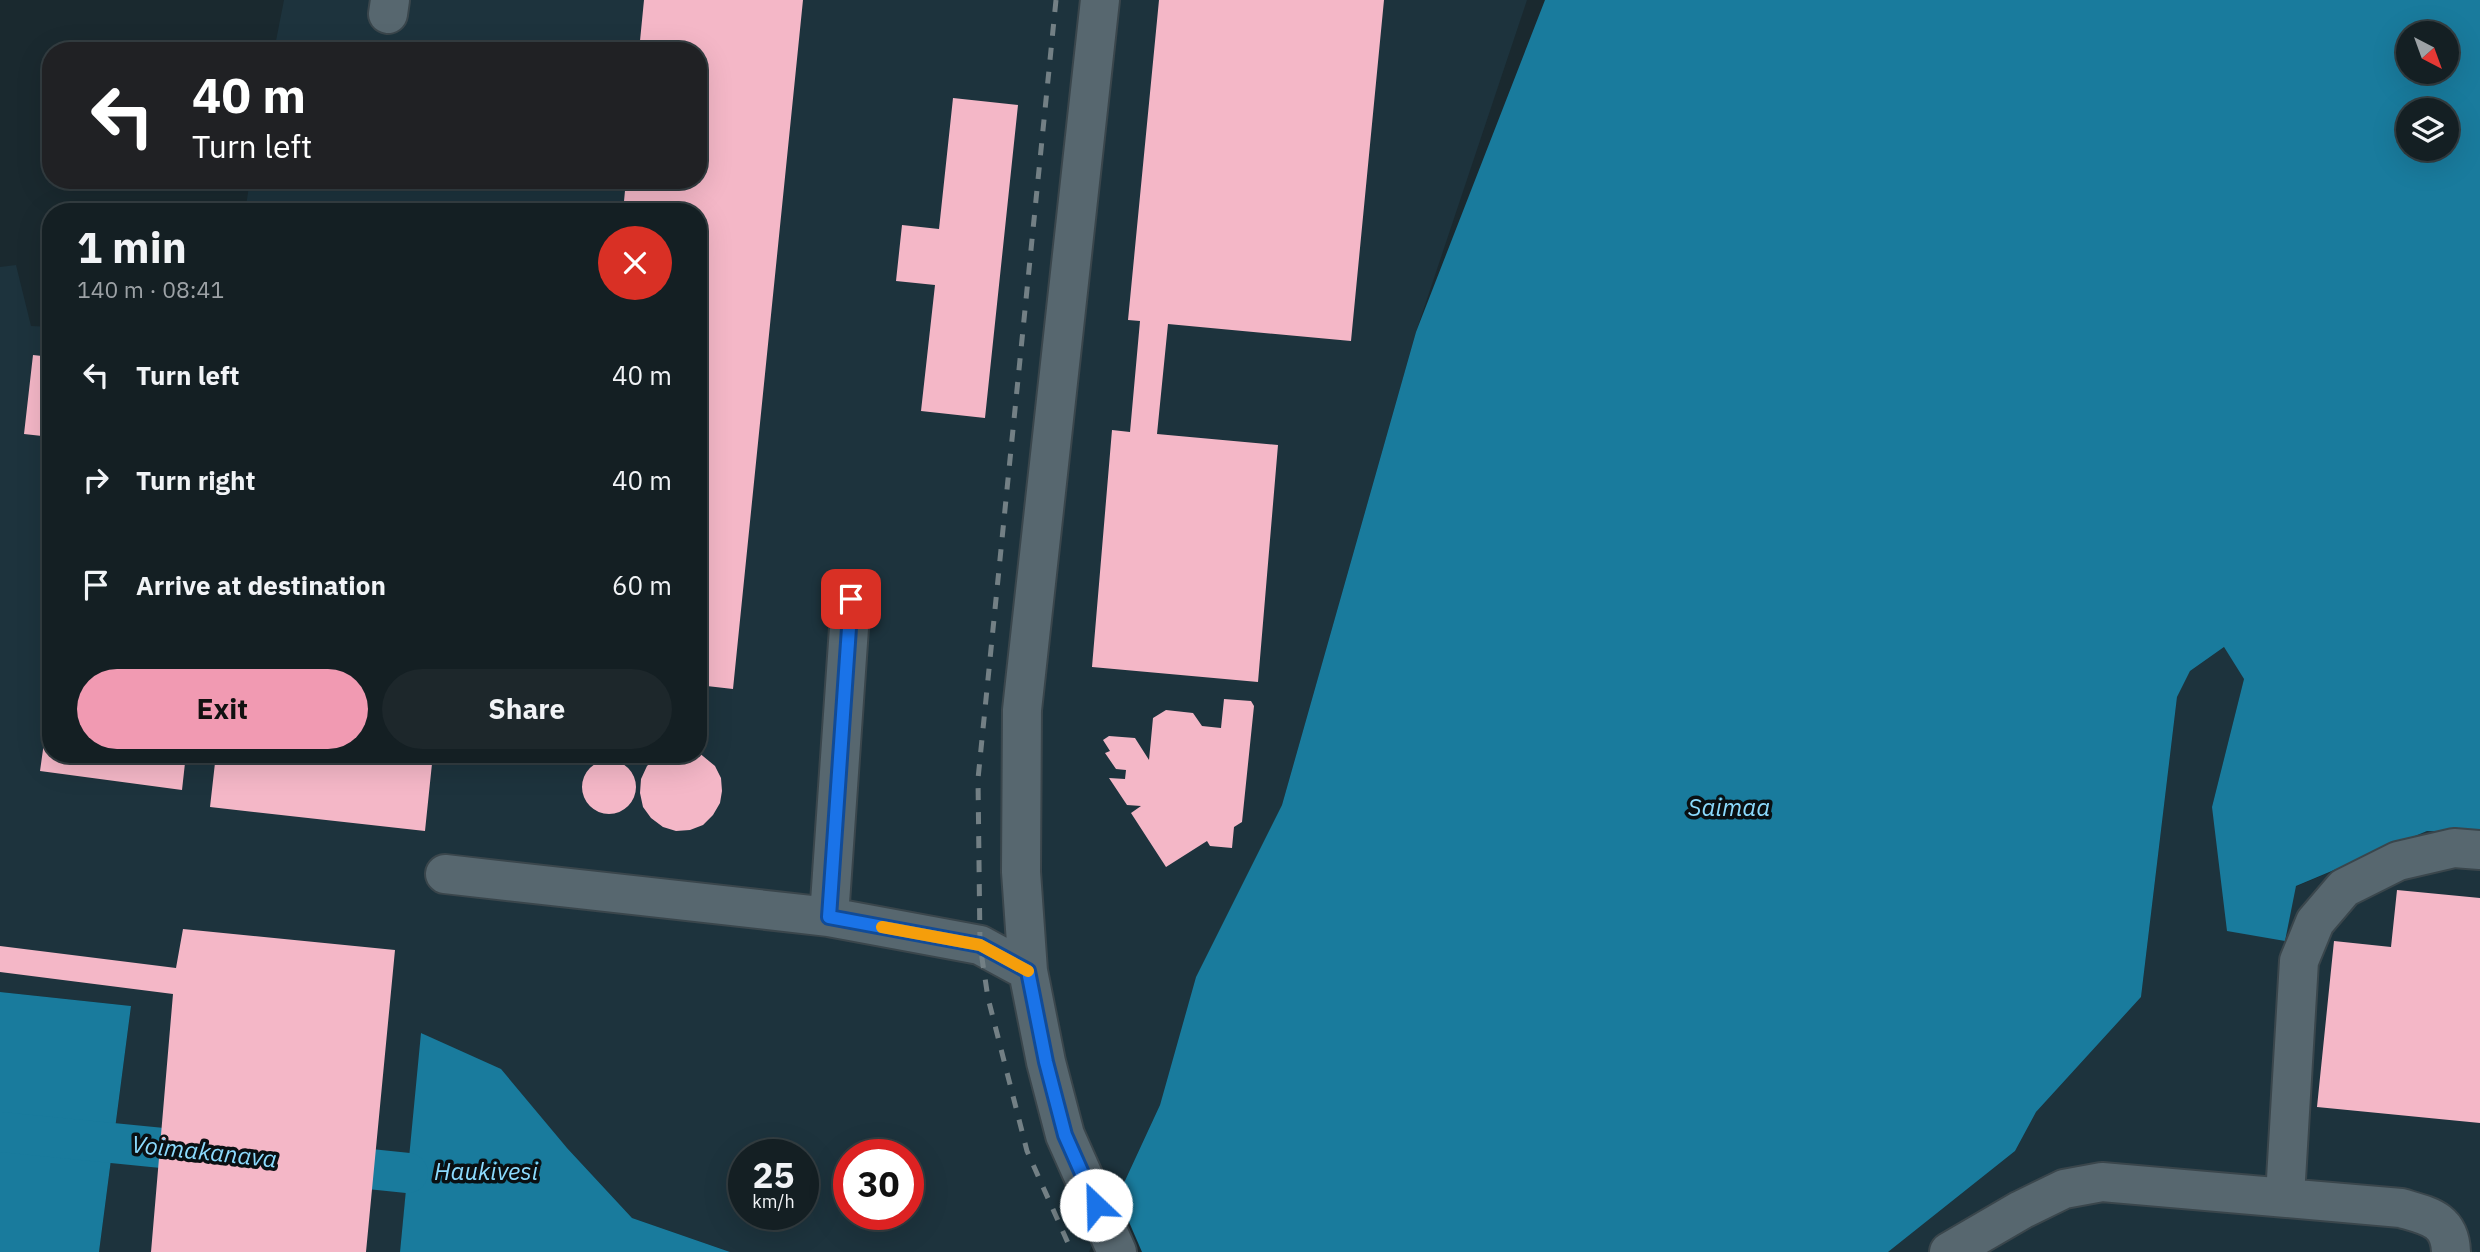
<!DOCTYPE html>
<meta charset="utf-8">
<style>
body{margin:0;font-family:"IBM Plex Sans",sans-serif;background:#1d272b;color:#f1f3f6;height:100vh;display:flex;flex-direction:column;font-size:26px;white-space:nowrap}
*{box-sizing:border-box;margin:0}
p{font-size:23px;color:#9da2a6}
.icon{flex:none;width:38px;height:38px;fill:none;stroke:currentColor;stroke-width:2;stroke-linecap:round;stroke-linejoin:round}
.map{position:relative;flex:1;overflow:hidden}
.sheet{position:absolute;left:42px;top:203px;width:665px;height:560px;display:flex;flex-direction:column;background:#141f23;border-radius:28px;box-shadow:0 7px 28px #0002,0 0 0 2px #333d41}
.sheet>*{flex:none}
.hud{position:absolute;left:42px;top:42px;width:665px;height:147px;border-radius:28px;box-shadow:0 7px 28px #0002,0 0 0 2px #333d41;background:#202124;color:#fff;overflow:hidden}
.needle{width:46px;rotate:139deg}
.fabs{position:absolute;left:2396px;top:21px;display:grid;gap:14px}
.fabs a{display:grid;place-items:center;width:63px;height:63px;border-radius:50%;background:#141f23;box-shadow:0 7px 28px #0002,0 0 0 2px #333d41;font-size:35px}
.speed{position:absolute;left:728px;top:1139px;display:flex;gap:14px;font-size:35px;font-weight:700;text-align:center}
.speed>*{display:grid;place-content:center;width:91px;height:91px;border-radius:50%;background:#141f23;box-shadow:0 7px 28px #0002,0 0 0 2px #333d41;line-height:1}
.speed small{font-size:18px;font-weight:400}
.speed .limit{border:10px solid #d22;background:#fff;color:#111}
.pin{position:absolute;display:grid;place-items:center;width:60px;height:60px;color:#fff;margin:-30px;border-radius:14px;box-shadow:0 4px 10px #0006}
.me{position:absolute;width:77px;margin:-38px;rotate:336deg;stroke-linejoin:round;filter:drop-shadow(0 0 5px #0008)}
.turn{display:flex;align-items:center;gap:24px;height:147px;padding:0 35px;font-size:32px}
.turn .icon{width:91px;height:91px;stroke-width:2.5}
.turn b{display:block;font-size:49px;line-height:60px}
.round{display:grid;place-items:center;flex:none;width:74px;height:74px;border-radius:37px;background:#1d272b}
.overview{display:flex;align-items:center;justify-content:space-between;height:119px;padding:0 35px}
h1{font-size:42px;font-weight:700;line-height:52px}
.action{display:flex;gap:14px;margin-top:auto;padding:14px 35px}
.action a{flex:1;height:80px;border-radius:42px;background:#f19ab2;color:#111;font-size:28px;font-weight:700;line-height:80px;text-align:center}
.action a+a{background:#1d272b;color:#f1f3f6}
ul{padding:0;list-style:none}
li{display:flex;align-items:center;gap:21px;height:105px;padding:0 35px}
li div{flex:1}
li b{display:block;font-size:26px}
li em{font-style:normal}
.map>svg:first-child{display:block}
.built{fill:#1d333d;fill-rule:evenodd}
.water{fill:#197b9d;fill-rule:evenodd}
.pier{fill:#1a292f}
.lines{fill:none;stroke-linecap:round;stroke-linejoin:round}
.canal{stroke:#197b9d;stroke-width:40}
.building{fill:#f4b7c7}
.minor-casing{stroke:#3a464c;stroke-width:42}
.minor{stroke:#57676f;stroke-width:38}
.rail{stroke:#738085;stroke-width:5;stroke-dasharray:12 12;stroke-linecap:butt}
.route-casing{stroke:#114b97;stroke-width:18}
.route{stroke:#1a73e8;stroke-width:12}
.slow{stroke:#f59e0b;stroke-width:12}
.labels{text-anchor:middle;stroke-width:7;stroke-linejoin:round;paint-order:stroke}
.water-label{font-size:24px;font-style:italic;fill:#8cdbfe;stroke:#0a1013}
</style>
<div class="map">
<svg width="2480" height="1252" viewBox="0 0 2480 1252">
<rect width="100%" height="100%" fill="#1a292f"/>
<!-- built -->
<path class="built" d="M284 0H1527L1416 332 1282 805 1196 977 1160 1105 1092 1252H730L632 1218 567 1148 422 1033 400 1252H99L131 1006 0 992V267L16 265 31 326 51 327V754H698V212H245L250 180H698V51H274ZM744 1155H803V1214H744ZM849 1155H908V1214H849Z
M2224 647 2244 679 2212 807 2295 887 2427 831 2480 833V1252H1888L2015 1151 2036 1112 2141 997 2177 697 2190 671Z"/>
<!-- water -->
<path class="water" d="M1545 0H2480V833L2427 831 2296 886 2285 941 2227 931 2212 807 2244 679 2224 647 2190 671 2177 697 2141 997 2036 1112 2015 1151 1888 1252H1092L1160 1105 1196 977 1282 805 1416 332ZM2408 33H2446V72H2408ZM2408 110H2446V149H2408Z
M0 992 131 1006 99 1252H0Z
M421 1033 501 1069 567 1148 632 1218 730 1252H400Z"/>
<!-- pier -->
<path class="pier" d="M1116 1192 1142 1252H1089Z"/>
<g class="lines">
<!-- canal -->
<path class="canal" d="M0 1132 213 1153
M321 1164 408 1173"/>
</g>
<!-- building -->
<path class="building" d="M644 0H803L733 689 698 685V212H623L626 180H698V51H639Z
M1159 0H1384L1351 341 1168 324 1157 434 1278 445 1258 682 1092 667 1112 430 1130 432 1140 321 1128 320Z
M953 98 1018 105 985 418 921 411 935 285 896 281 902 225 939 229Z
M33 355 51 357V437L24 434Z
M1224 699 1251 701 1254 706 1242 822 1234 827 1232 848 1210 846 1207 841 1166 867 1131 813 1141 806 1127 805 1109 778 1125 779 1126 770 1116 769 1105 753 1110 751 1103 740 1109 736 1135 738 1149 760 1153 718 1166 710 1193 713 1202 726 1221 728Z
M49 707 51 754H186L182 790 40 771Z
M698 752 715 766 721 778 722 791 720 803 713 815 703 825 690 830 676 831 663 827 651 818 643 807 640 793 641 779 647 766 661 754H698Z
M216 754H433L425 831 210 807Z
M582 787a27 27 0 1 1 54 0a27 27 0 1 1-54 0Z
M2397 890 2480 898V1123L2317 1107 2334 941 2391 947Z
M183 929 395 950 366 1252H151L173 994 0 972V946L176 968Z"/>
<g class="lines">
<defs>
<path id="minor" d="M1100 0 1022 710 1021 872 1028 971 1046 1062 1065 1135 1117 1252
M388 14 390 0
M445 874 829 917 980 945 1028 971
M829 917 851 599
M2285 1196 2299 961 2315 922 2344 888 2398 861 2454 848 2480 850
M1949 1252 2021 1210 2064 1189 2102 1182 2401 1208C2428 1216 2450 1219 2451 1252"/>
</defs>
<!-- minor casing -->
<use href="#minor" class="minor-casing"/>
<!-- minor -->
<use href="#minor" class="minor"/>
<!-- rail -->
<path class="rail" d="M1056 0 978 779 980 945 988 998 1027 1151 1072 1252"/>
</g>
<g class="lines">
<defs>
<path id="route" d="M851 599 829 917 980 945 1028 971 1046 1062 1065 1135 1096 1205"/>
</defs>
<!-- route casing -->
<use href="#route" class="route-casing"/>
<!-- route -->
<use href="#route" class="route"/>
<!-- slow -->
<path class="slow" d="M882 927 980 945 1028 971"/>
</g>
<g class="labels">
<!-- water labels -->
<g class="water-label">
<text x="1729" y="816">Saimaa</text>
<text transform="translate(204 1152) rotate(6)" y="8">Voimakanava</text>
<text x="486" y="1180">Haukivesi</text>
</g>
</g>
</svg>
<div class="fabs">
<a><svg class="needle" viewBox="-14 -14 28 28"><path d="M0-13l5 13h-10z" fill="#e53935"/><path d="M0 13l5-13h-10z" fill="#9da2a6"/></svg></a>
<a><svg class="icon" aria-label="layers" viewBox="0 0 24 24"><path d="M12 4l9 5-9 5-9-5zM3 14l9 5 9-5"/></svg></a>
</div>
<div class="speed"><div>25<small>km/h</small></div><div class="limit">30</div></div>
<div class="pin" style="left:851px;top:599px;background:#d93025"><svg class="icon" aria-label="arrive" viewBox="0 0 24 24"><path d="M6 21V4h12l-3 4 3 4H6"/></svg></div>
<svg class="me" style="left:1096px;top:1205px" viewBox="-20 -20 40 40"><circle r="19" fill="#fff"/><path d="M0-13L10 11 0 6-10 11z" fill="#1a73e8"/></svg>
<div class="hud">
<div class="turn"><svg class="icon" aria-label="left" viewBox="0 0 24 24"><path d="M17 20v-9H6M10 6l-5 5 5 5"/></svg><div><b>40 m</b>Turn left</div></div>
</div>
<section class="sheet">
<div class="overview"><div><h1>1 min</h1><p>140 m · 08:41</p></div><a class="round" style="background:#d93025;color:#fff"><svg class="icon" aria-label="close" viewBox="0 0 24 24"><path d="M6 6l12 12M18 6L6 18"/></svg></a></div>
<ul>
<li><svg class="icon" aria-label="left" viewBox="0 0 24 24"><path d="M17 20v-9H6M10 6l-5 5 5 5"/></svg><div><b>Turn left</b></div><em>40 m</em></li>
<li><svg class="icon" aria-label="right" viewBox="0 0 24 24"><path d="M7 20v-9h11M14 6l5 5-5 5"/></svg><div><b>Turn right</b></div><em>40 m</em></li>
<li><svg class="icon" aria-label="arrive" viewBox="0 0 24 24"><path d="M6 21V4h12l-3 4 3 4H6"/></svg><div><b>Arrive at destination</b></div><em>60 m</em></li>
</ul>
<div class="action"><a>Exit</a><a>Share</a></div>
</section>
</div>
